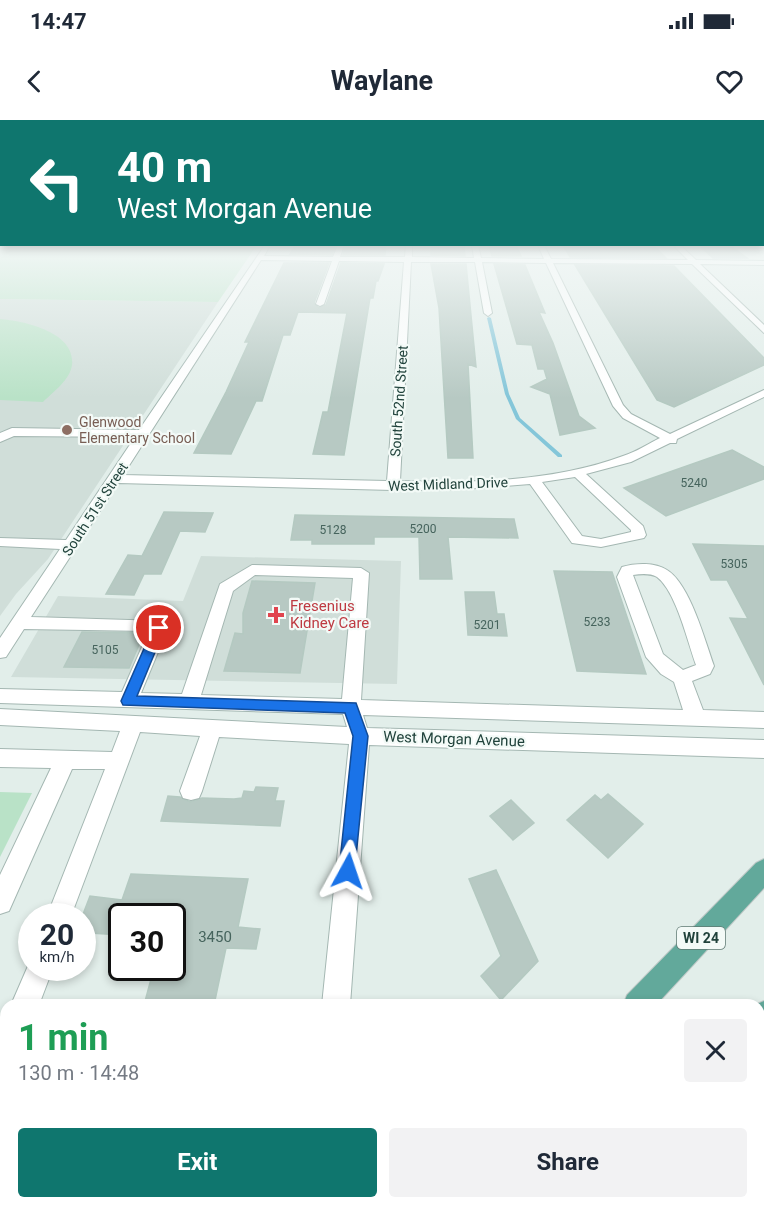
<!DOCTYPE html>
<meta charset="utf-8">
<style>
body{margin:0;font-family:Roboto,sans-serif;background:#f2f2f3;color:#1f2937;height:100vh;display:flex;flex-direction:column;font-size:22px;white-space:nowrap}
*{box-sizing:border-box;margin:0}
p{font-size:20px;color:#747a83}
.icon{flex:none;width:33px;height:33px;fill:none;stroke:currentColor;stroke-width:2;stroke-linecap:round;stroke-linejoin:round}
.map{position:relative;flex:1;overflow:hidden}
.side{position:absolute;left:0px;top:879px;width:765px;height:210px;display:flex;flex-direction:column;background:#fff;border-radius:18px 18px 0 0;box-shadow:0 3px 9px #0003}
.side>*{flex:none}
.banner{position:absolute;left:0px;top:0px;width:765px;height:126px;box-shadow:0 3px 9px #0003;background:#0f766e;color:#fff;overflow:hidden}
.speed{position:absolute;left:18px;top:783px;display:flex;gap:12px;font-size:30px;font-weight:700;text-align:center}
.speed>*{display:grid;place-content:center;width:78px;height:78px;border-radius:50%;background:#fff;box-shadow:0 3px 9px #0003;line-height:1}
.speed small{font-size:15px;font-weight:400}
.speed .limit{border:3px solid #111;border-radius:9px;background:#fff;color:#111}
.pin{position:absolute;display:grid;place-items:center;width:51px;height:51px;color:#fff;margin:-26px;border:3px solid #fff;border-radius:50%;box-shadow:0 2px 6px #0007}
.me{position:absolute;width:66px;margin:-33px;rotate:5deg;stroke-linejoin:round;filter:drop-shadow(0 0 4px #0008)}
.turn{display:flex;align-items:center;gap:21px;height:126px;padding:0 18px;font-size:27px}
.turn .icon{width:78px;height:78px;stroke-width:2.5}
.turn b{display:block;font-size:42px;line-height:51px}
.round{display:grid;place-items:center;flex:none;width:63px;height:63px;border-radius:6px;background:#f2f2f3}
.overview{display:flex;align-items:center;justify-content:space-between;height:102px;padding:0 18px}
h1{font-size:36px;font-weight:700;line-height:45px;color:#1e9e55}
.cta{display:flex;gap:12px;margin-top:auto;padding:12px 18px}
.cta a{flex:1;height:69px;border-radius:6px;background:#0f766e;color:#fff;font-size:24px;font-weight:700;line-height:69px;text-align:center}
.cta a+a{background:#f2f2f3;color:#1f2937}
.status{display:flex;justify-content:space-between;align-items:center;height:42px;padding:0 30px;background:#fff;direction:ltr}
.status svg{height:16px;fill:currentColor}
header{display:flex;justify-content:space-between;align-items:center;height:78px;padding:0 18px;background:#fff;font-size:27px;font-weight:700}
.map>svg:first-child{display:block}
.built{fill:#d0ded9}
.green{fill:#b9e2c7}
.lines{fill:none;stroke-linecap:round;stroke-linejoin:round}
.stream{fill:#84c6d9;fill-rule:evenodd}
.building{fill:#b7c9c3;stroke:#b4c9c1;stroke-width:1.5}
.minor-casing{stroke:#a4b7b2;stroke-width:2}
.major-casing{stroke:#c1cac8;stroke-width:2}
.minor{fill:#fff;fill-rule:evenodd}
.major{fill:#62a99b;fill-rule:evenodd}
.route{fill:#1a73e8;stroke:#114b97;stroke-width:1.5}
.education-dot{fill:#8d6e63;stroke:#f3faf7;stroke-width:2}
.health-dot{fill:#e0444e;stroke:#f3faf7;stroke-width:2}
.labels{text-anchor:middle;stroke-width:4.5;stroke-linejoin:round;paint-order:stroke}
.number-label{font-size:12px;fill:#46645d}
.far-street-label{font-size:14px;fill:#20423b;stroke:#f3faf7}
.far-education-label{font-size:14px;fill:#785e54;stroke:#f3faf7;text-anchor:start}
.shield{fill:#f3faf7;stroke:#5f7973;stroke-width:1.5}
.shield-label{font-size:14px;font-weight:bold;fill:#20423b}
.health-label{font-size:15px;fill:#be3a42;stroke:#f3faf7;text-anchor:start}
.street-label{font-size:15px;fill:#20423b;stroke:#f3faf7}
.near-number-label{font-size:15px;fill:#46645d}
</style>
<div class="status"><b>14:47</b><svg viewBox="0 0 49 12"><path d="M0 12V9h3v3zM5 12V6h3v6zM10 12V3h3v9zM15 12V0h3v12zM26 1h20v11H26zM47 4h2v5h-2z"/></svg></div>
<header><svg class="icon" aria-label="back" viewBox="0 0 24 24"><path d="M15 5l-7 7 7 7"/></svg>Waylane<svg class="icon" aria-label="heart" viewBox="0 0 24 24"><path d="M12 20l-8-8c-3-5 5-10 8-4 3-6 11-1 8 4z"/></svg></header>
<div class="map">
<svg width="764" height="1089" viewBox="0 0 764 1089">
<rect width="100%" height="100%" fill="#e2eeea"/>
<!-- built -->
<path class="built" d="M0 179 218 182 48 439 16 474 0 496Z
M201 436 401 441 397 564 11 557 58 476 183 481Z"/>
<!-- green -->
<path class="green" d="M0 125H257L218 182 0 179Z
M0 199C24 201 76 212 72 245 70 260 53 272 43 282L0 280Z
M0 672 32 673 0 737Z"/>
<g class="lines">
<!-- stream -->
<path class="stream" d="M489 197 491 198 509 274 520 298 562 335V337H558L516 299 505 274 487 198Z"/>
</g>
<!-- building -->
<path class="building" d="M295 125H335L332 135 290 134Z
M346 125H386L385 135H343Z
M431 125H464L465 136 431 135Z
M489 125H516L521 136H492Z
M563 125 655 127 666 138 570 137Z
M700 126 732 127 747 138H713Z
M284 143H329L314 183 319 188 326 185 341 143 384 144 378 161H376L373 178H370L344 335 313 334 323 292H328L347 193 298 192 290 215H283L262 281H256L231 334 194 333 226 272 249 222H245Z
M431 144H466L476 247 468 244 473 338H448L439 188Z
M494 144 525 145 545 193 539 192 553 223 579 296 595 308 560 315 550 274 531 267 547 259 544 249H538L532 225 517 224Z
M575 145 674 146 764 238V245L674 287 657 280Z
M732 330 764 347V359L666 396 624 368Z
M164 392 213 393 205 412 180 411 161 454H144L134 475 106 474 128 435 142 436Z
M295 395 514 399 518 418 448 417 452 459H420L419 417H374V424H312V420H291Z
M693 424 764 426V565L730 498 748 499 727 460H711Z
M554 451 612 452 646 554 577 551Z
M252 461 315 463 300 553 224 551 235 513 243 514V493Z
M465 472H494L497 494H504L507 516 468 515Z
M82 512 144 513 129 548 64 547Z
M256 667 278 668 275 681H284L280 706 161 701 168 676 180 677 190 682 202 678 234 679 242 678 244 671 254 672Z
M608 674 643 704 608 738 567 700 595 675 601 680Z
M511 680 534 703 513 720 490 696Z
M496 750 538 841 501 880 481 856 501 836 469 759Z
M131 754 248 759 238 807 260 809 256 829 226 828 214 885H144L154 848H172V796H122V815L90 813 92 808 82 807V797L90 776 122 780Z"/>
<g class="lines">
<defs>
<path id="minor" d="M265 125 269 127 264 136 333 137 338 125H344L340 137H405L406 125H412V137L474 138 472 125H478L481 138 544 139 538 125H544L551 139 688 140 673 125H680L696 140 764 141V145L700 144 764 205V213L692 144 553 143 623 285 631 294 670 314 764 270V277L677 319 676 323H670L631 342 586 354 643 406 646 415 644 418 601 427 572 423 530 364 450 370H393L118 363 31 497 162 501 168 508 141 573 182 574 220 464 252 445 361 448 369 453 361 580 683 590 674 562 661 554 646 537 617 457 622 447C635 443 655 442 667 450 690 464 705 521 714 546L710 554 692 561 703 590 764 592V608L363 595 367 608 764 620V638L369 625 350 885H322L349 624 219 617 202 671 199 678 191 680 183 678 180 671 200 616 140 612 71 796H47L105 649H72L9 791 0 794V755L51 648 0 647V629L112 632 120 611 0 605V589L347 607 343 594 0 583V569L122 572 149 511 24 509 6 537 0 538V518L60 429 0 426V418L66 420 135 317 14 316 0 322V313L12 308 139 310ZM261 140 332 141 316 184 320 186 324 184 339 141 404 142 387 361 123 355ZM411 142H475L484 193 488 196 492 193 482 142 546 143 613 286 623 298 660 318C648 324 636 332 623 336 553 362 473 363 400 361ZM575 357 631 410V412L601 419 582 416 542 362ZM255 455 353 458 342 579 201 575 233 471ZM633 455C641 454 650 453 657 457 676 471 688 523 696 545L683 550 663 534Z
M31 839 32 848H53L39 885H11Z
M6 921V963L0 966V923Z
M302 1083H334L333 1089H301Z"/>
<path id="major" d="M764 739V768L656 885H623L627 875 756 743Z
M764 881V913L759 915V885H755Z
M430 1083H465L463 1089H428Z
M601 1083H635L633 1089H599Z"/>
</defs>
<!-- minor casing -->
<use href="#minor" class="minor-casing"/>
<!-- major casing -->
<use href="#major" class="major-casing"/>
<!-- minor -->
<use href="#minor" class="minor"/>
<!-- major -->
<use href="#major" class="major"/>
</g>
<!-- sky -->
<linearGradient id="sky" x2="0" y2="1"><stop stop-color="#80bbe2"/><stop offset="0.45" stop-color="#f2f7f6"/><stop offset="1" stop-color="#f2f7f6" stop-opacity="0"/></linearGradient>
<rect width="764" height="278" fill="url(#sky)"/>
<!-- route -->
<path class="route" d="M159 504 165 508 137 576 356 583 368 616 354 757 348 760 342 757 339 751 353 616 345 593 123 585 121 581 153 508Z"/>
<!-- markers -->
<circle class="education-dot" cx="67" cy="310" r="6"/>
<path class="health-dot" d="M273 486h6v6h6v6h-6v6h-6v-6h-6v-6h6z"/>
<g class="labels">
<!-- number labels -->
<g class="number-label">
<text x="694" y="367">5240</text>
<text x="423" y="413">5200</text>
<text x="333" y="414">5128</text>
<text x="734" y="448">5305</text>
<text x="597" y="506">5233</text>
<text x="487" y="509">5201</text>
<text x="105" y="534">5105</text>
</g>
<!-- far-street labels -->
<g class="far-street-label">
<text transform="translate(399 281) rotate(-86)" y="5">South 52nd Street</text>
<text transform="translate(448 364) rotate(-2)" y="5">West Midland Drive</text>
<text transform="translate(95 389) rotate(-57)" y="5">South 51st Street</text>
</g>
<!-- far-education labels -->
<g class="far-education-label">
<text x="79" y="307">Glenwood<tspan x="79" dy="16">Elementary School</tspan></text>
</g>
<!-- shield labels -->
<rect class="shield" x="677" y="807" width="48" height="22" rx="4.5"/>
<g class="shield-label">
<text x="701" y="823">WI 24</text>
</g>
<!-- health labels -->
<g class="health-label">
<text x="290" y="491">Fresenius<tspan x="290" dy="17">Kidney Care</tspan></text>
</g>
<!-- street labels -->
<g class="street-label">
<text transform="translate(454 619) rotate(2)" y="5">West Morgan Avenue</text>
</g>
<!-- near-number labels -->
<g class="near-number-label">
<text x="215" y="822">3450</text>
</g>
</g>
</svg>
<div class="speed"><div>20<small>km/h</small></div><div class="limit">30</div></div>
<div class="pin" style="left:159px;top:508px;background:#d93025"><svg class="icon" aria-label="arrive" viewBox="0 0 24 24"><path d="M6 21V4h12l-3 4 3 4H6"/></svg></div>
<svg class="me" style="left:348px;top:751px" viewBox="-20 -20 40 40"><path d="M0-17L14 15 0 8-14 15z" fill="#1a73e8" stroke="#fff" stroke-width="4"/></svg>
<div class="banner">
<div class="turn"><svg class="icon" aria-label="left" viewBox="0 0 24 24"><path d="M17 20v-9H6M10 6l-5 5 5 5"/></svg><div><b>40 m</b>West Morgan Avenue</div></div>
</div>
<section class="side">
<div class="overview"><div><h1>1 min</h1><p>130 m · 14:48</p></div><a class="round"><svg class="icon" aria-label="close" viewBox="0 0 24 24"><path d="M6 6l12 12M18 6L6 18"/></svg></a></div>
<div class="cta"><a>Exit</a><a>Share</a></div>
</section>
</div>
